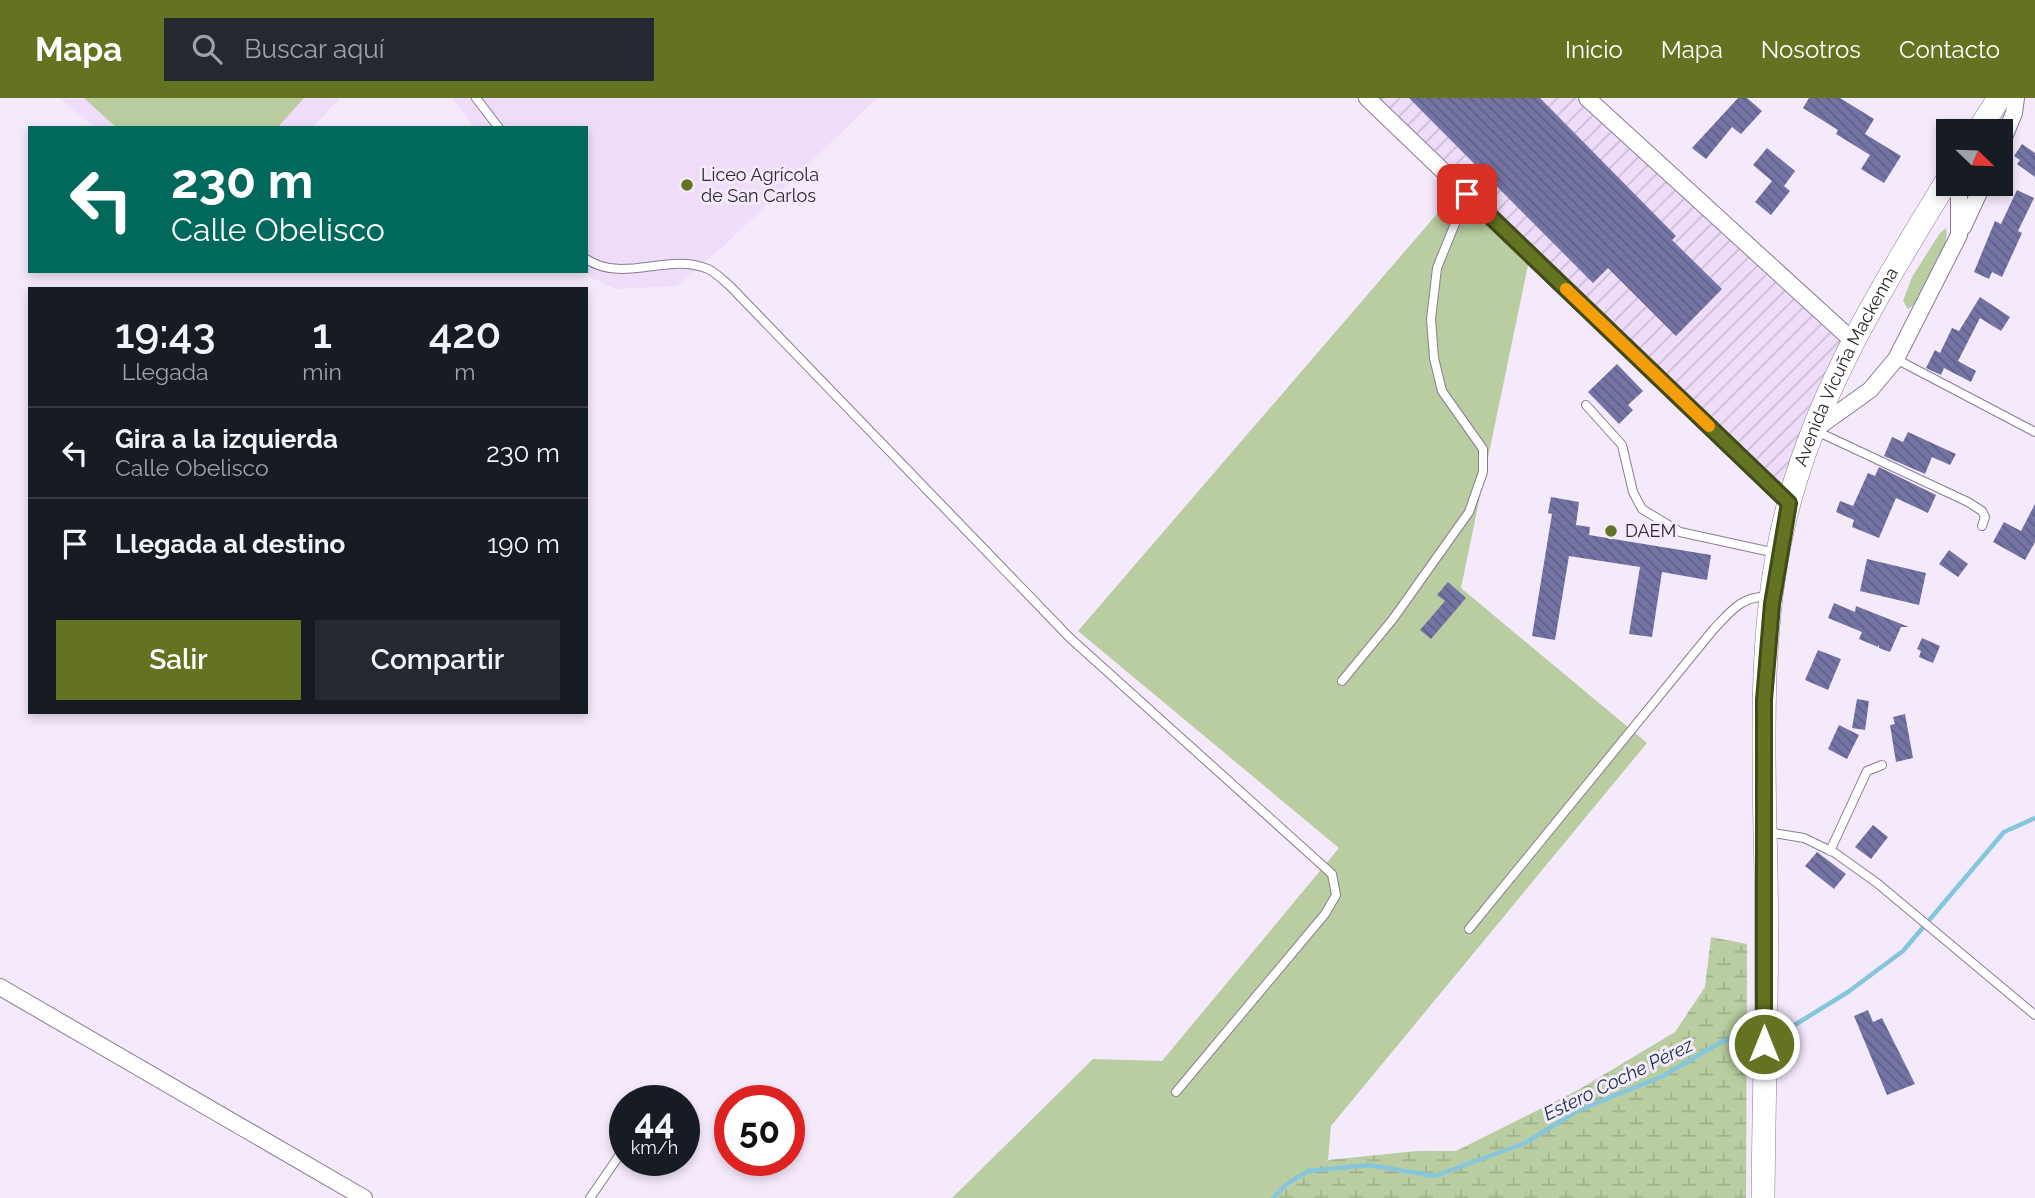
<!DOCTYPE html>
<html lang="es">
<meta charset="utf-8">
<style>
body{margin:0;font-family:Raleway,sans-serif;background:#242831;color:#f1f3f6;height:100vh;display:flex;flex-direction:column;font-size:26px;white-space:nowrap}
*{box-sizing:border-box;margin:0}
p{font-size:23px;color:#9ea1a6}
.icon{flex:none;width:38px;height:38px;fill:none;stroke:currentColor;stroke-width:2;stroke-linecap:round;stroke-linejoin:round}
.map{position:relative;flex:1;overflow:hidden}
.drawer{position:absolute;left:28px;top:189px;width:560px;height:427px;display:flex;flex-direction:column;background:#171b24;border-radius:0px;box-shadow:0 4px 10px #0003}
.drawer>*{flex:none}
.banner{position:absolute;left:28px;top:28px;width:560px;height:147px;border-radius:0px;box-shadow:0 4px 10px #0003;background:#00695c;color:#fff;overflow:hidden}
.needle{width:46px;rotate:113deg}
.fabs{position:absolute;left:1936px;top:21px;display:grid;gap:14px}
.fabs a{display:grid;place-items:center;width:77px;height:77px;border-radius:0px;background:#171b24;box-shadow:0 4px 10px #0003;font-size:35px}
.speed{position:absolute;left:609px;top:987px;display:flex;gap:14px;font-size:35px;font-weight:700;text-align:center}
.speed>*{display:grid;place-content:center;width:91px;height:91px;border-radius:50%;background:#171b24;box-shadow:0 4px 10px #0003;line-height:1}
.speed small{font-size:18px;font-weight:400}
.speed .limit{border:10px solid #d22;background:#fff;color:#111}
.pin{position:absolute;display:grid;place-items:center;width:60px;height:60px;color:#fff;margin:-30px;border-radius:14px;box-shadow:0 4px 10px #0006}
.me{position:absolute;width:77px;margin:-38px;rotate:0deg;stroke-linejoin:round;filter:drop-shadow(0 0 5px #0008)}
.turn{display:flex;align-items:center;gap:24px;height:147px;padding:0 28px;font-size:32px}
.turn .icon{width:91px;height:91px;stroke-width:2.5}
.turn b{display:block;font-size:49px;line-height:60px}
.eta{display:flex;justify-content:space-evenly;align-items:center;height:119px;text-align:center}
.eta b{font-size:42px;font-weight:600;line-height:49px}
.action{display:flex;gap:14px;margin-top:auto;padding:14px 28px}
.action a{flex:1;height:80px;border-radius:0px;background:#637321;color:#fff;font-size:28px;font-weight:600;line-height:80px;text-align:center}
.action a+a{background:#242831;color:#f1f3f6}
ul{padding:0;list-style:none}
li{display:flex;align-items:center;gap:21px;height:91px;padding:0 28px;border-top:2px solid #363941}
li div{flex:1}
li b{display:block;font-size:26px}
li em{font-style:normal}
header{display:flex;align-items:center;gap:42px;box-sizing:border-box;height:98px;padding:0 35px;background:#637321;color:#fff}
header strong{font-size:33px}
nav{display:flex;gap:38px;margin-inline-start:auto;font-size:24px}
.search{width:490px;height:63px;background:#242831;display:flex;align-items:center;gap:18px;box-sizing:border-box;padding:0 24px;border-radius:0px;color:#9ea1a6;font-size:26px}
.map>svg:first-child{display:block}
.built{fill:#eedcf9}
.industrial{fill:url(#industrial-furrows)}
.green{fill:#b9cda0}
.wetland{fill:url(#wetland-marsh)}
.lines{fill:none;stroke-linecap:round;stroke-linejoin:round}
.stream{stroke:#86c6dd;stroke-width:4.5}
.building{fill:url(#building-back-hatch)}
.lane-casing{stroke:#897c91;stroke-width:10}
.street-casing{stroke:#897c91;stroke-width:18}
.secondary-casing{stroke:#897c91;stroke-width:24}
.lane{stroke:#fff;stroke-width:8}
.street{stroke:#fff;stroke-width:16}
.secondary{stroke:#fff;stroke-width:23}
.route-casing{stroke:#404b15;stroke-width:18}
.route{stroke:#637321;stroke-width:12}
.slow{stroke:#f59e0b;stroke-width:12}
.poi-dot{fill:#637321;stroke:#f5eafc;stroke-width:2.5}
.labels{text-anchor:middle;stroke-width:6;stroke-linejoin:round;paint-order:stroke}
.poi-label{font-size:18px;fill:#2d2830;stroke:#f5eafc;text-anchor:start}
.street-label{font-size:18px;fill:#2d2830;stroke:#f5eafc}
.water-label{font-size:19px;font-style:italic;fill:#13323d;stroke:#f5eafc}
</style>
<header>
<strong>Mapa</strong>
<div class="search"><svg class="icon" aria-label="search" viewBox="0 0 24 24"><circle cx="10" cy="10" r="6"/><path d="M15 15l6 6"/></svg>Buscar aquí</div>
<nav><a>Inicio</a><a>Mapa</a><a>Nosotros</a><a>Contacto</a></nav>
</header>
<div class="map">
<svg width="2035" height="1100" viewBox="0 0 2035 1100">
<defs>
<pattern id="industrial-furrows" width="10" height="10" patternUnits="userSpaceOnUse" patternTransform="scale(1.75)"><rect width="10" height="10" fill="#eedcf9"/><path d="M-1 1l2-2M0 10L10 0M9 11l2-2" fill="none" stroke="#ccbdd6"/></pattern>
<pattern id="wetland-marsh" width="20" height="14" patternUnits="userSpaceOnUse" patternTransform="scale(1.75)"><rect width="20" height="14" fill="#b9cda0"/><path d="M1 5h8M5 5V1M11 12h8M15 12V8" fill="none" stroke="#9fb08a"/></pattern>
<pattern id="building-back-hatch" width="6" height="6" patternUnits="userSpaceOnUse" patternTransform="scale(1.75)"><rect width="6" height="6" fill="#7474a4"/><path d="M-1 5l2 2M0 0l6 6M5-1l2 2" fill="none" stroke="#605f86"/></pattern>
</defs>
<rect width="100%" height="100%" fill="#f5eafc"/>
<!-- built -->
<path class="built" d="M340 0 312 30H95L61 1Z
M452 0H877L728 144 677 188 616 191 592 180 586 173V30H475Z"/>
<!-- industrial -->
<path class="industrial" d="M1377 0H1584L1847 245 1787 395Z"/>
<!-- green -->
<path class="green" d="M84 0H304L277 30H117Z
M1455 95 1528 167 1461 490 1647 645 1331 1028 1328 1062 1272 1100H952L1093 961 1162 963 1339 750 1078 533Z
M1946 130C1950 150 1926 202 1908 211L1903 203 1912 179 1940 135Z"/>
<!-- wetland -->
<path class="wetland" d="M1711 839 1747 846 1746 1100H1272L1328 1062 1417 1053H1456L1578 992 1675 934 1705 889Z"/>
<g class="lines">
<!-- stream -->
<path class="stream" d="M1774 932 1793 928 1848 894 1903 853 2004 734 2035 720
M1273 1100 1287 1086 1308 1073 1369 1067 1435 1078 1525 1045 1577 1013 1663 978 1723 943 1758 936"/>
</g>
<!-- building -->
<path class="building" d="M1409 0H1540L1676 138 1672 142 1722 191 1676 238 1608 170 1593 185Z
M1738 0H1747L1762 13 1741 36 1732 29 1706 61 1692 50Z
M1809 0H1840L1874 21 1865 36 1901 58 1884 85 1861 71 1870 57 1836 36 1838 32 1803 10Z
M2022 46 2035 55V79L2017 66 2020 62 2014 58Z
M1767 50 1795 73 1784 88 1790 93 1771 117 1755 104 1772 83 1753 67Z
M2017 92 2034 100 2018 133 2022 135 2002 179 1992 174 1989 181 1974 174 1995 123 2001 126Z
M1980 199 2010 219 2001 233 1980 220 1958 263 1976 273 1971 284 1944 270 1941 277 1926 270 1935 252 1940 255 1952 230 1959 233Z
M1617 266 1643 293 1628 307 1633 312 1619 326 1588 294Z
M1908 334 1956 356 1950 367 1932 359 1925 376 1884 358 1892 339 1903 344Z
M1879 369 1936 397 1928 415 1896 400 1879 440 1852 429 1854 422 1836 414 1840 403 1853 408 1868 375 1875 378Z
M1551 399 1579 404 1576 427 1590 429 1589 437 1711 457 1707 482 1662 474 1652 539 1629 536 1640 469 1569 458 1555 542 1532 538 1552 416 1548 415Z
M2035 406V444L2025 462 1993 444 2004 424 2021 433Z
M1949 452 1968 466 1958 479 1939 466Z
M1867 461 1926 475 1919 507 1860 493Z
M1448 484 1466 500 1431 541 1420 532 1445 503 1437 497Z
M1834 505 1855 514 1856 508 1909 529H1901L1890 554 1879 550V546L1878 549 1859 541 1862 534 1828 520Z
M1922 540 1940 548 1933 565 1919 559 1921 553 1917 551Z
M1818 552 1841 561 1828 592 1805 582Z
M1857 601 1869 603 1865 632 1852 630Z
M1905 616 1913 660 1896 664 1890 627 1895 626 1893 619Z
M1839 627 1859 637 1847 661 1828 651Z
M1873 727 1888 739 1871 761 1855 749Z
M1817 754 1846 776 1834 791 1805 768Z
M1868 912 1873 924 1882 920 1915 986 1887 997 1854 918Z"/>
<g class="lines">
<defs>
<path id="lane" d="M476 0 499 30
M586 161C624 186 668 154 708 171 715 174 723 182 729 187L1070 540 1332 776 1336 797 1325 816 1176 994
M1896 261 2035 334
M1586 307 1622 347 1633 394 1642 411 1680 434 1776 455
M1814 332 1968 404 1982 413 1985 419 1982 428
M1342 583 1393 521 1469 414 1483 374V351L1442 293 1434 260 1431 221 1437 170 1467 96
M1767 734 1804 740 1835 755 1877 785 2035 917
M1830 753 1867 673 1882 667
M1469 831 1713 532C1730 514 1742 497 1769 499
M656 1003 661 995
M590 1100 625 1049"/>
<path id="street" d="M1367 0 1789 405
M1587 0 1854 244
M2000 49 2014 15 2016 0
M1963 129 1983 86
M1814 332 1870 292 1896 261 1959 137V86
M0 889 364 1100"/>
<g id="secondary">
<path d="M1978 33 1999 0"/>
<path id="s1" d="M1763 1100C1764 978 1769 855 1765 733 1763 624 1760 511 1789 405 1820 289 1885 183 1948 81"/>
</g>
</defs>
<!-- lane casing -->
<use href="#lane" class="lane-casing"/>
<!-- street casing -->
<use href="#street" class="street-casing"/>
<!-- secondary casing -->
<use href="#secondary" class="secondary-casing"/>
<!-- lane -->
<use href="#lane" class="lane"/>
<!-- street -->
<use href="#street" class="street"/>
<!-- secondary -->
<use href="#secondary" class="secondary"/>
</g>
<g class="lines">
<defs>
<path id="route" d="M1467 96 1789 405 1772 506 1764 602V946"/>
</defs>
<!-- route casing -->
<use href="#route" class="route-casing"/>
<!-- route -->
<use href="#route" class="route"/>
<!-- slow -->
<path class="slow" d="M1566 191 1709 328"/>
</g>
<!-- markers -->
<g class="poi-dot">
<circle cx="687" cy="87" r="7"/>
<circle cx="1611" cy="433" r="7"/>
</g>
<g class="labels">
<!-- poi labels -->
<g class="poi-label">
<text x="701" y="83">Liceo Agrícola<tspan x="701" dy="21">de San Carlos</tspan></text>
<text x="1625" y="439">DAEM</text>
</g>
<!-- street labels -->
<g class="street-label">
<text dy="6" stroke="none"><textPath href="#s1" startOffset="845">Avenida Vicuña Mackenna</textPath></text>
</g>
<!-- water labels -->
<g class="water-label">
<text transform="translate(1618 981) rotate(-26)" y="7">Estero Coche Pérez</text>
</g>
</g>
</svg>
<div class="fabs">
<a><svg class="needle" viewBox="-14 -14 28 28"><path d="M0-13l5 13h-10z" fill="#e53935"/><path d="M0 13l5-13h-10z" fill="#9ea1a6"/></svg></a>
</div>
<div class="speed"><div>44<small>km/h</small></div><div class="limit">50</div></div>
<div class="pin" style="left:1467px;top:96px;background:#d93025"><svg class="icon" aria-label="arrive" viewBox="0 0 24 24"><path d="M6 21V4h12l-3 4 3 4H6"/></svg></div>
<svg class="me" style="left:1764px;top:946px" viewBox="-20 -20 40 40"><circle r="17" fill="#637321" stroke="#fff" stroke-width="3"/><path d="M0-11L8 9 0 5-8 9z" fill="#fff"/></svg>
<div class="banner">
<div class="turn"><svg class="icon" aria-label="left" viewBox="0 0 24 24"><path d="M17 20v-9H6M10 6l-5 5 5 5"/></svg><div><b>230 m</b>Calle Obelisco</div></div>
</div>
<section class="drawer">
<div class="eta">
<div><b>19:43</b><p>Llegada</p></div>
<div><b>1</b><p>min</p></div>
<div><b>420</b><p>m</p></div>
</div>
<ul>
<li><svg class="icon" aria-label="left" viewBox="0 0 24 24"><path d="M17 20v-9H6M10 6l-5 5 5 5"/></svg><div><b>Gira a la izquierda</b><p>Calle Obelisco</p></div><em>230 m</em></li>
<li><svg class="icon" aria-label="arrive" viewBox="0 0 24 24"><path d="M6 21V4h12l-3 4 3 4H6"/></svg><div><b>Llegada al destino</b></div><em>190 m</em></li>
</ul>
<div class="action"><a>Salir</a><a>Compartir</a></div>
</section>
</div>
